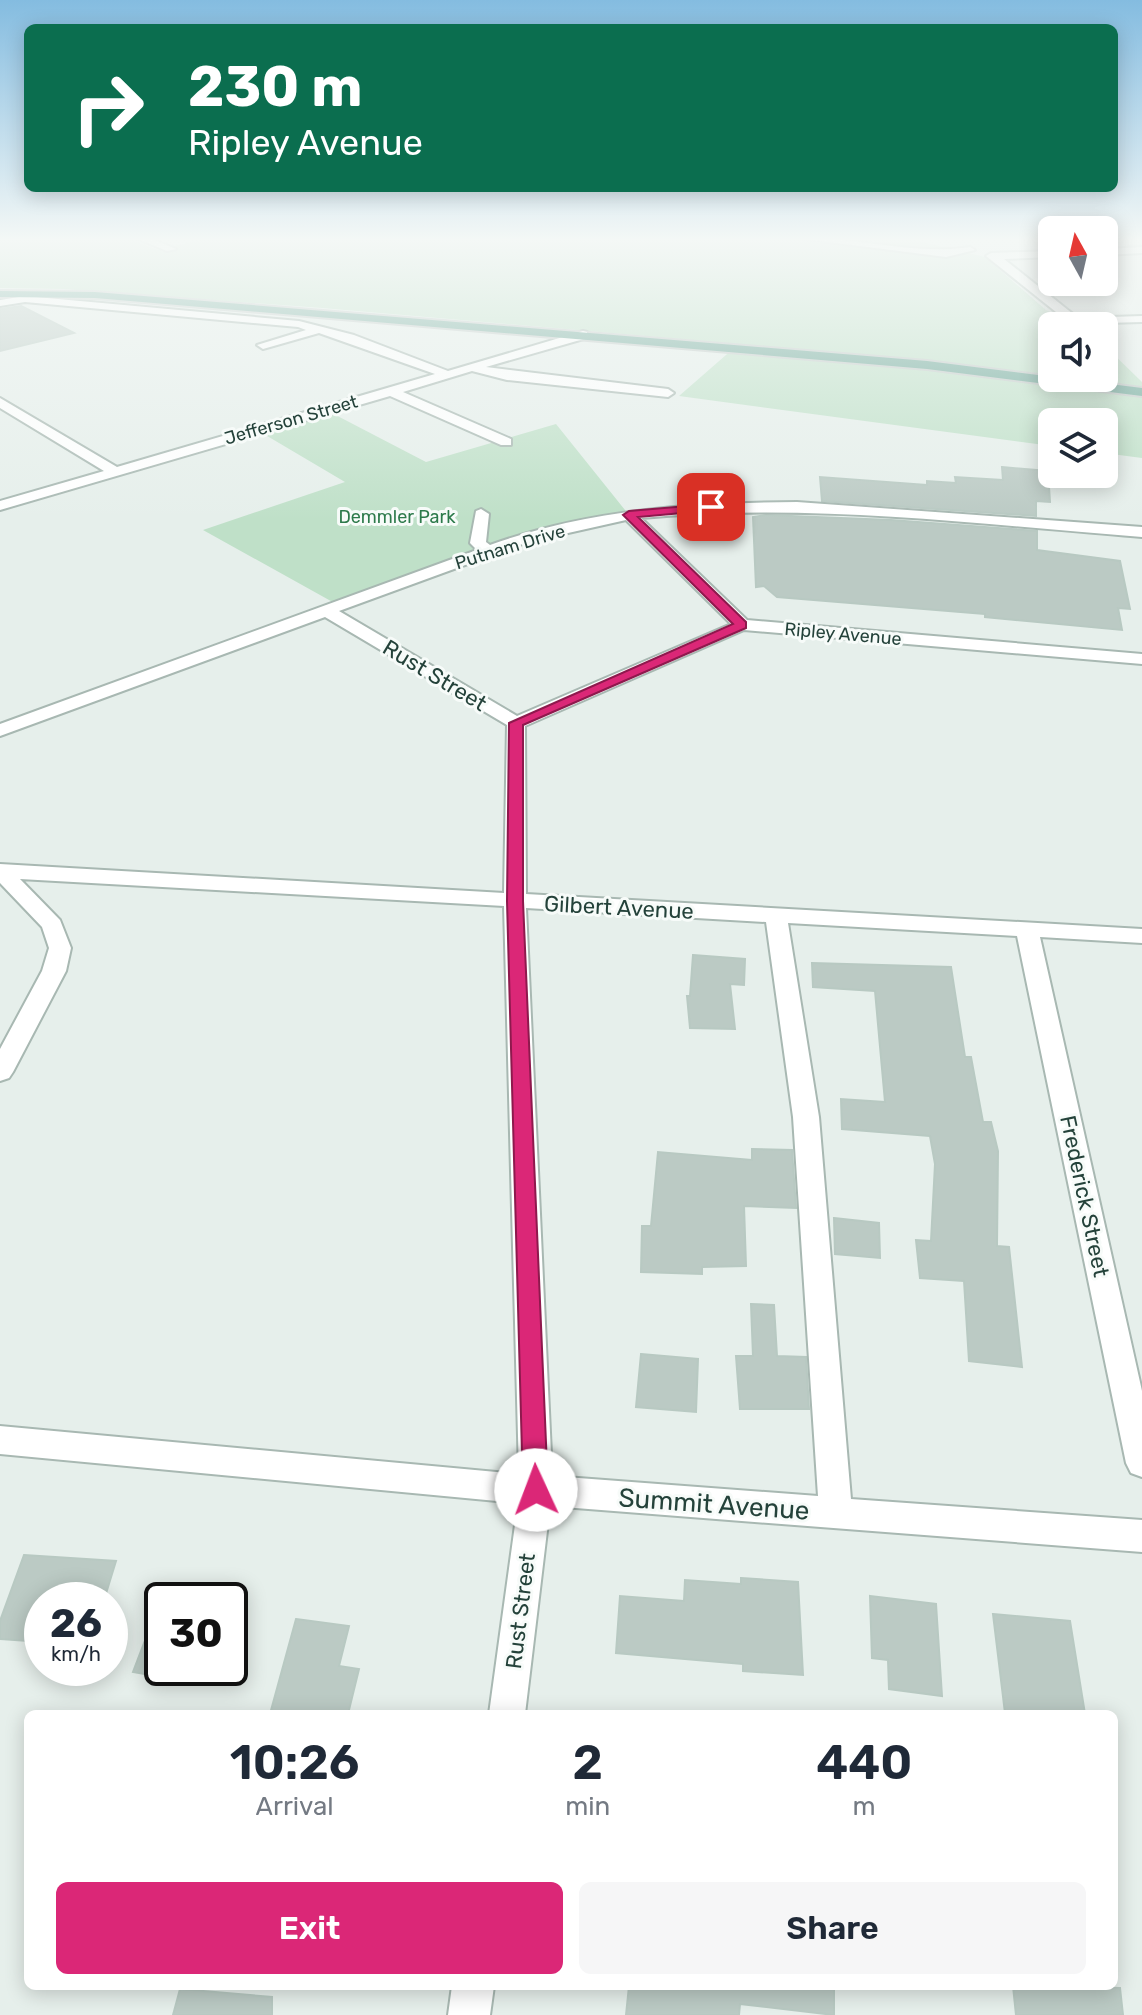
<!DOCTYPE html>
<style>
body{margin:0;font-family:Rubik,sans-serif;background:#f6f6f7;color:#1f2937;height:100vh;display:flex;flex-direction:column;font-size:30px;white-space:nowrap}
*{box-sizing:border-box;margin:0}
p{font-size:26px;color:#747a83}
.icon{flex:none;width:44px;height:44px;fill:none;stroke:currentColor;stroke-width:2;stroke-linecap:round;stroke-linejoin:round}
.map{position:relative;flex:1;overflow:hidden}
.sheet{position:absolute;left:24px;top:1710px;width:1094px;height:280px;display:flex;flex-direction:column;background:#fff;border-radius:12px;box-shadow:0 4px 20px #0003}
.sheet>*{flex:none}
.top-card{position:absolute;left:24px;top:24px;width:1094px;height:168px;border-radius:12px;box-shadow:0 4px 20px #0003;background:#0b6e4f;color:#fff;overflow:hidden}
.needle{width:52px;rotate:352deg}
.tools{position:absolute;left:1038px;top:216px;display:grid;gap:16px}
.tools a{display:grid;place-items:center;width:80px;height:80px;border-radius:12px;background:#fff;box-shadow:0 4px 20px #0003;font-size:40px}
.speed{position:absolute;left:24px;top:1582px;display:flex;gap:16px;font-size:40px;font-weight:700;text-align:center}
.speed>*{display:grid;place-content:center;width:104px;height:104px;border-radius:50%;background:#fff;box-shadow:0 4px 20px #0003;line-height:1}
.speed small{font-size:20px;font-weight:400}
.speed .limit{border:4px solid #111;border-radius:12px;background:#fff;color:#111}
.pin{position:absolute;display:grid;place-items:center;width:68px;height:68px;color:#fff;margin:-34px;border-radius:16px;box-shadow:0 4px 12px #0006}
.me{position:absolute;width:88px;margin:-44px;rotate:358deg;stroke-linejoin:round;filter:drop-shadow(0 0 6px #0008)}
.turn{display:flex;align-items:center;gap:28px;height:168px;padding:0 32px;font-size:36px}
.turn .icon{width:104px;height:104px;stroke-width:2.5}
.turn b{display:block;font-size:56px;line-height:68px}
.eta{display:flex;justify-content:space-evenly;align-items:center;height:136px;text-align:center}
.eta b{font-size:48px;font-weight:600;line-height:56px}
.cta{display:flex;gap:16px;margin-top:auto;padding:16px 32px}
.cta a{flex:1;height:92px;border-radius:12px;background:#db2777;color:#fff;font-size:32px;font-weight:600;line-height:92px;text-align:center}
.cta a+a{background:#f6f6f7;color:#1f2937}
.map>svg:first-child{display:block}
.green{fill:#bfe0c8}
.building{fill:#bbcac4;stroke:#b8c9c2;stroke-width:2}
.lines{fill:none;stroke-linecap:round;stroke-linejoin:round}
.minor-casing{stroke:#a8b8b2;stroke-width:4}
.major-casing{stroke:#c2cac8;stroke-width:4}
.minor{fill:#fff;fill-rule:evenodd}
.major{fill:#6aa596;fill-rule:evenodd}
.route{fill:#db2777;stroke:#8e194d;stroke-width:2}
.labels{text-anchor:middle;stroke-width:6;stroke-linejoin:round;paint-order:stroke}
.far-street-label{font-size:18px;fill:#24423a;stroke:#f7fbf9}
.far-park-label{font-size:18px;fill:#2d7a4b;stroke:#f7fbf9}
.street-label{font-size:22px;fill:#24423a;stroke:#f7fbf9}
.near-street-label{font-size:26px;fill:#24423a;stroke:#f7fbf9}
</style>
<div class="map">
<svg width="1142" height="2015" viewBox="0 0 1142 2015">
<rect width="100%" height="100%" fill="#e6efeb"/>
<!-- green -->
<path class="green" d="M127 238 158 250 208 238H906L985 257 1046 310 1081 326H1052V375L913 359 322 308 63 289 0 288V239Z
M1104 345 1142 382V387L1072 378H1104Z
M734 348 927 365 1142 392V458L1104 453V422H1052V446L679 396Z
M326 410 426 462 556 424 629 515 524 538 338 605 203 530 345 482 257 430Z"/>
<!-- building -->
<path class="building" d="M21 306 74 333 0 351V309Z
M1002 467 1048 471 1050 502 1036 501V516L822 501 820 477 927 485V481L956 483 955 477 1003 480Z
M766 515 891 520 1037 531V550L1120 561 1130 609 1118 608 1122 630 985 617V614L777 597 764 586 756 587 753 517Z
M693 955 745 959 744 985 730 984 735 1029 690 1028 687 996H690Z
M812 963 951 967 965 1057H971L983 1122H991L998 1151 997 1246 1009 1247 1022 1367 969 1361 964 1281 920 1278 916 1240 931 1241 935 1164 930 1136 842 1129 841 1099 885 1102 875 991 813 987Z
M752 1149 792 1150 796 1208 744 1206 746 1266 702 1267V1274L641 1272 642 1226H651L658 1152 752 1160Z
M834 1218 879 1223 880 1258 835 1254Z
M751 1304 774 1305 777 1356 806 1357 809 1409H740L736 1356H753Z
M641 1354 698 1359 696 1412 636 1407Z
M24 1555 116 1561 104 1600H42V1642L0 1639V1621Z
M741 1578 798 1582 803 1675 743 1671V1664L616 1653 620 1596 684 1601 685 1580 741 1584Z
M870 1596 936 1604 942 1696 889 1689 888 1660 872 1658Z
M160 1601 162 1677 133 1672Z
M993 1614 1070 1621 1085 1714 1005 1713Z
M296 1619 349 1626 339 1666 359 1669 348 1714H270Z
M629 1986H834V2015L740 2004 739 2015H626Z
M1013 1986 1120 1988 1123 2015H1016Z
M180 1989 272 1997V2015H173Z"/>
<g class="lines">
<defs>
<path id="minor" d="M136 238H150L176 249 167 251Z
M797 238C854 236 913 256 970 247L975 250 946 257Z
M1142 247V253L1104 255V249Z
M1052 251V257L1004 259 1078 318 1142 316V322L1071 324 986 256 991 253Z
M25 296 299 321 354 335 448 371 583 331 587 332V338L486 367 668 389 674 393 668 397 507 380 472 371 403 392 511 439V445H501L390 396 0 510V501L104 471 0 408V398L117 467 435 374 319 333 263 349 257 345 306 330 298 327 25 302 0 306V300Z
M797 502 1142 527V537C975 524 808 502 641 518L747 620 1142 654V664L744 630 525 726 526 894 1142 929V943L1040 937 1142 1391V1477L1131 1473 1126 1463 1017 936 788 923 819 1117 851 1499 1142 1520V1552L550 1506 525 1714H489L518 1503 0 1454V1426L519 1474 504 906 20 879 60 920 71 948 66 971 13 1072 9 1078 0 1081V1049L42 971 49 948 42 927 0 883V864L504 893 507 725 325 617 0 736V724L477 550 470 543 476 511 481 509 489 514 486 542 490 545C589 509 693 503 797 502ZM626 520 731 624 517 716 339 611 528 542ZM526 908 766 922 793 1117 818 1496 552 1476Z
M452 1986H494L490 2015H448Z"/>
<path id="major" d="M0 291 95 292 927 361 1142 388V396L927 369 95 298 0 297Z"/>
</defs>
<!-- minor casing -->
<use href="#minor" class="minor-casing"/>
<!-- major casing -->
<use href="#major" class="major-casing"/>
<!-- minor -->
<use href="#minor" class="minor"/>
<!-- major -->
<use href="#major" class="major"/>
</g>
<!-- sky -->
<linearGradient id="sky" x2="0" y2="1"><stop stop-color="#84bce0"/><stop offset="0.46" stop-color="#f4f8f6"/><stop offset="1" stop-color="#f4f8f6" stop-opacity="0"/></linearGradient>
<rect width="1142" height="520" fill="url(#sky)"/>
<!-- route -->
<path class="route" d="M711 504 715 505V510L638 517 746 622V628L523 725V901L548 1490 545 1498 536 1502 527 1498 523 1490 507 901 509 723 733 624 623 515 629 511Z"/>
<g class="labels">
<!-- far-street labels -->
<g class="far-street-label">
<text transform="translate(291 420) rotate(-16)" y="6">Jefferson Street</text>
<text transform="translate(510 547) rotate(-17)" y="6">Putnam Drive</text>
<text transform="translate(843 634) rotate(5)" y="6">Ripley Avenue</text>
</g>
<!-- far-park labels -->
<g class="far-park-label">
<text x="397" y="523">Demmler Park</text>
</g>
<!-- street labels -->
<g class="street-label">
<text transform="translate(435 675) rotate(31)" y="8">Rust Street</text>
<text transform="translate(619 907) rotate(3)" y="8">Gilbert Avenue</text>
<text transform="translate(1085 1196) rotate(78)" y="8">Frederick Street</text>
<text transform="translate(520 1611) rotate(-83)" y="8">Rust Street</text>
</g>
<!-- near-street labels -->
<g class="near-street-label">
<text transform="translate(714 1504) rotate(4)" y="9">Summit Avenue</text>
</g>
</g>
</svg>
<div class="tools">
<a><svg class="needle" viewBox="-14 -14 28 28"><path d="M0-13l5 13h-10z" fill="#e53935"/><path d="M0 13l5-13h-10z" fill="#747a83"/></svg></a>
<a><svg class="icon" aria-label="sound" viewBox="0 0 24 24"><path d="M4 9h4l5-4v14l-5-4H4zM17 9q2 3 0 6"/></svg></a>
<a><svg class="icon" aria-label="layers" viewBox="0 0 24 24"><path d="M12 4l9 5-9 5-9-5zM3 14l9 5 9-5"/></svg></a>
</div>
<div class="speed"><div>26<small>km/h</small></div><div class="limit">30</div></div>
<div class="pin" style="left:711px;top:507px;background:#d93025"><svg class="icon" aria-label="arrive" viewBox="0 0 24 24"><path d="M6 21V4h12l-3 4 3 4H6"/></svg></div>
<svg class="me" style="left:536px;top:1490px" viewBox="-20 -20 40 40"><circle r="19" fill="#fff"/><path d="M0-13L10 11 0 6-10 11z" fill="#db2777"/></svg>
<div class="top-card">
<div class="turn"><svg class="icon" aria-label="right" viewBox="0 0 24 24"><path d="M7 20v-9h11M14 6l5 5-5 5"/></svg><div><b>230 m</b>Ripley Avenue</div></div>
</div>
<section class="sheet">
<div class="eta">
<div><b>10:26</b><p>Arrival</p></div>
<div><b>2</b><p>min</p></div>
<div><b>440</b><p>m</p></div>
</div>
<div class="cta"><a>Exit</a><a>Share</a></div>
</section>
</div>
